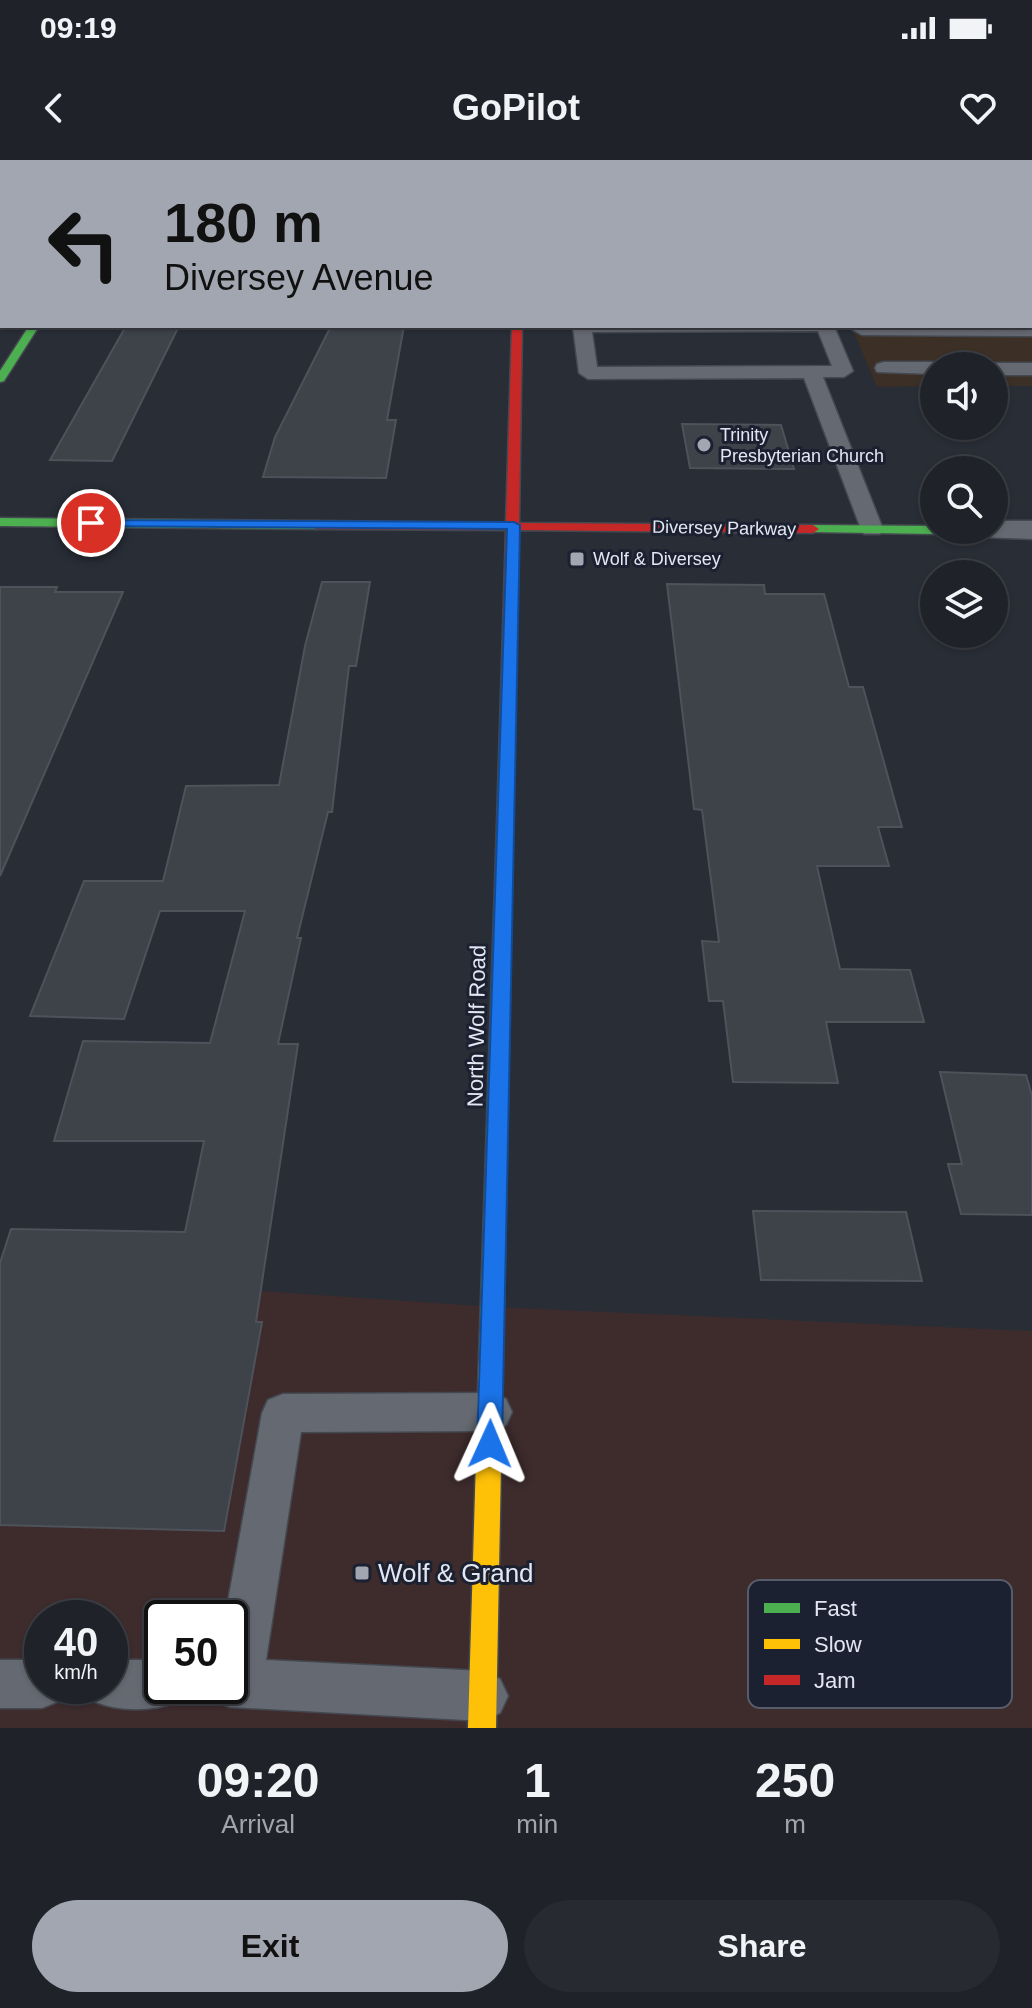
<!DOCTYPE html>
<style>
body{margin:0;font-family:Helvetica,sans-serif;background:#272a30;color:#f1f3f6;height:100vh;display:flex;flex-direction:column;font-size:30px;white-space:nowrap}
*{box-sizing:border-box;margin:0}
p{font-size:26px;color:#a1a4a8}
.icon{flex:none;width:44px;height:44px;fill:none;stroke:currentColor;stroke-width:2;stroke-linecap:round;stroke-linejoin:round}
.map{position:relative;height:1568px;overflow:hidden}
.panel{display:flex;flex-direction:column;background:#1f2228;flex:1}
.panel>*{flex:none}
.guide{position:absolute;left:0px;top:0px;width:1032px;height:168px;box-shadow:0 2px 6px #0004,0 0 0 2px #3c3f45;background:#a1a6b0;color:#111;overflow:hidden}
.fabs{position:absolute;left:920px;top:192px;display:grid;gap:16px}
.fabs a{display:grid;place-items:center;width:88px;height:88px;border-radius:50%;background:#1f2228;box-shadow:0 2px 6px #0004,0 0 0 2px #3c3f45;font-size:40px}
.speed{position:absolute;left:24px;top:1440px;display:flex;gap:16px;font-size:40px;font-weight:700;text-align:center}
.speed>*{display:grid;place-content:center;width:104px;height:104px;border-radius:50%;background:#1f2228;box-shadow:0 2px 6px #0004,0 0 0 2px #3c3f45;line-height:1}
.speed small{font-size:20px;font-weight:400}
.speed .limit{border:4px solid #111;border-radius:12px;background:#fff;color:#111}
.pin{position:absolute;display:grid;place-items:center;width:68px;height:68px;color:#fff;margin:-34px;border:4px solid #fff;border-radius:50%;box-shadow:0 2px 8px #0007}
.me{position:absolute;width:88px;margin:-44px;rotate:1deg;stroke-linejoin:round;filter:drop-shadow(0 0 6px #0008)}
.turn{display:flex;align-items:center;gap:28px;height:168px;padding:0 32px;font-size:36px}
.turn .icon{width:104px;height:104px;stroke-width:2.5}
.turn b{display:block;font-size:56px;line-height:68px}
.eta{display:flex;justify-content:space-evenly;align-items:center;height:136px;text-align:center}
.eta b{font-size:48px;font-weight:600;line-height:56px}
.cta{display:flex;gap:16px;margin-top:auto;padding:16px 32px}
.cta a{flex:1;height:92px;border-radius:48px;background:#a1a6b0;color:#111;font-size:32px;font-weight:600;line-height:92px;text-align:center}
.cta a+a{background:#272a30;color:#f1f3f6}
.status{display:flex;justify-content:space-between;align-items:center;height:56px;padding:0 40px;background:#1f2228;direction:ltr}
.status svg{height:22px;fill:currentColor}
header{display:flex;justify-content:space-between;align-items:center;height:104px;padding:0 32px;background:#1f2228;font-size:36px;font-weight:600}
.map>svg:first-child{display:block}
.commercial{fill:#3e2c2d;fill-rule:evenodd}
.education{fill:#3b2f26}
.building{fill:#3e4249;stroke:#4e525a;stroke-width:2}
.lines{fill:none;stroke-linecap:round;stroke-linejoin:round}
.lane-casing{stroke:#444850;stroke-width:3}
.street-casing{stroke:#444850;stroke-width:3}
.fast-casing{stroke:#444850;stroke-width:3}
.slow-casing{stroke:#444850;stroke-width:3}
.jam-casing{stroke:#444850;stroke-width:3}
.lane{fill:#656971;fill-rule:evenodd}
.street{fill:#656971;fill-rule:evenodd}
.fast{fill:#4caf50;fill-rule:evenodd}
.slow{fill:#ffc107;fill-rule:evenodd}
.jam{fill:#c62828;fill-rule:evenodd}
.route{fill:#1a73e8;stroke:#114b97;stroke-width:2}
.poi-dot{fill:#a1a6b0;stroke:#1b2130;stroke-width:3}
.labels{text-anchor:middle;stroke-width:6;stroke-linejoin:round;paint-order:stroke}
.far-poi-label{font-size:18px;fill:#e2e7f2;stroke:#1b2130;text-anchor:start}
.far-street-label{font-size:18px;fill:#e2e7f2;stroke:#1b2130}
.street-label{font-size:22px;fill:#e2e7f2;stroke:#1b2130}
.near-poi-label{font-size:26px;fill:#e2e7f2;stroke:#1b2130;text-anchor:start}
.key{fill:#1b2130;stroke:#575c6a;stroke-width:2}
.key-label{font-size:22px;fill:#e2e7f2}
</style>
<div class="status"><b>09:19</b><svg viewBox="0 0 49 12"><path d="M0 12V9h3v3zM5 12V6h3v6zM10 12V3h3v9zM15 12V0h3v12zM26 1h20v11H26zM47 4h2v5h-2z"/></svg></div>
<header><svg class="icon" aria-label="back" viewBox="0 0 24 24"><path d="M15 5l-7 7 7 7"/></svg>GoPilot<svg class="icon" aria-label="heart" viewBox="0 0 24 24"><path d="M12 20l-8-8c-3-5 5-10 8-4 3-6 11-1 8 4z"/></svg></header>
<div class="map">
<svg width="1032" height="1568" viewBox="0 0 1032 1568">
<rect width="100%" height="100%" fill="#292d36"/>
<!-- commercial -->
<path class="commercial" d="M0 1113 493 1147 1032 1171V1568H0ZM42 1458H110V1526H42ZM162 1458H230V1526H162Z"/>
<!-- education -->
<path class="education" d="M562 0H1032V226H994V206H934V226L877 227 851 166H1030V2Z"/>
<!-- building -->
<path class="building" d="M126 166H179L112 301 50 300Z
M331 166H404L387 260H396L386 318 263 317 275 277Z
M682 264 781 265 794 309 690 308Z
M322 422H370L356 506H349L332 652H328L297 778H301L278 884H298L256 1162H262L224 1371 0 1365V1103L11 1069 185 1072 204 981H54L83 881 210 883 245 751H160L124 859 30 856 84 721H163L186 626 279 625 305 486Z
M667 424 764 425 765 434H824L849 527H863L902 667H878L889 706H817L840 809 910 810 924 862H826L838 923 733 922 723 841H709L702 781 719 782 702 650 694 649Z
M0 427H57L55 432H123L0 716Z
M940 912 1026 915 1032 936V1055L961 1054 948 1004H962Z
M753 1051 906 1052 922 1121 761 1120Z"/>
<g class="lines">
<defs>
<path id="lane" d="M834 166 853 211 844 217H823L883 369 880 374H864L861 369 804 218 588 219 579 213 573 167ZM818 171 832 206 597 207 592 172Z
M856 166H1032V176L862 175 853 170Z
M884 202H934L942 206H934V214L877 212 875 208 877 204Z
M994 203H1032V215H994V206H987Z
M491 1233 506 1239 512 1252 506 1265 491 1271 301 1272 266 1500 483 1511 500 1519 508 1536 500 1553 483 1561 230 1547 213 1540 207 1526H230V1458H225L262 1253 268 1240 283 1234Z
M0 1500H42V1526H66L59 1541 42 1548H0Z
M110 1500H162V1526H186L179 1541C153 1552 119 1552 93 1541L86 1526H110Z"/>
<path id="street" d="M129 0H149L128 2Z
M994 361H1032V379L983 377 978 370H994Z"/>
<path id="fast" d="M29 166H39L4 221 0 222V211Z
M0 358 316 361 322 365 316 369 0 366Z
M813 365 934 366V370H940L934 374 809 372 807 369Z
M505 660 513 665 503 1199 499 1206 491 1209 483 1206 479 1199 497 665Z"/>
<path id="slow" d="M518 0H526V2H518Z
M491 1189 499 1192 503 1199 496 1568H468L479 1199 483 1192Z"/>
<path id="jam" d="M512 166H522L519 363 813 365 819 369 813 373 518 370 513 665 505 670 497 665 506 370 316 369 310 365 316 361 506 363Z"/>
</defs>
<!-- lane casing -->
<use href="#lane" class="lane-casing"/>
<!-- street casing -->
<use href="#street" class="street-casing"/>
<!-- fast casing -->
<use href="#fast" class="fast-casing"/>
<!-- slow casing -->
<use href="#slow" class="slow-casing"/>
<!-- jam casing -->
<use href="#jam" class="jam-casing"/>
<!-- lane -->
<use href="#lane" class="lane"/>
<!-- street -->
<use href="#street" class="street"/>
<!-- fast -->
<use href="#fast" class="fast"/>
<!-- slow -->
<use href="#slow" class="slow"/>
<!-- jam -->
<use href="#jam" class="jam"/>
</g>
<!-- route -->
<path class="route" d="M86 360 514 362 520 365 502 1284 499 1292 490 1295 481 1292 477 1284 507 369 91 366 86 365Z"/>
<!-- markers -->
<g class="poi-dot">
<circle cx="704" cy="285" r="8"/>
<rect x="569" y="391" width="16" height="16" rx="4"/>
<rect x="354" y="1405" width="16" height="16" rx="4"/>
</g>
<g class="labels">
<!-- far-poi labels -->
<g class="far-poi-label">
<text x="720" y="281">Trinity<tspan x="720" dy="21">Presbyterian Church</tspan></text>
<text x="593" y="405">Wolf &amp; Diversey</text>
</g>
<!-- far-street labels -->
<g class="far-street-label">
<text transform="translate(724 368) rotate(1)" y="6">Diversey Parkway</text>
</g>
<!-- street labels -->
<g class="street-label">
<text transform="translate(476 866) rotate(-89)" y="8">North Wolf Road</text>
</g>
<!-- near-poi labels -->
<g class="near-poi-label">
<text x="378" y="1422">Wolf &amp; Grand</text>
</g>
</g>
<!-- legend -->
<rect x="748" y="1420" width="264" height="128" rx="12" class="key"/>
<rect x="764" y="1443" width="36" height="10" fill="#4caf50"/>
<rect x="764" y="1479" width="36" height="10" fill="#ffc107"/>
<rect x="764" y="1515" width="36" height="10" fill="#c62828"/>
<g class="key-label">
<text x="814" y="1456">Fast</text>
<text x="814" y="1492">Slow</text>
<text x="814" y="1528">Jam</text>
</g>
</svg>
<div class="fabs">
<a><svg class="icon" aria-label="sound" viewBox="0 0 24 24"><path d="M4 9h4l5-4v14l-5-4H4zM17 9q2 3 0 6"/></svg></a>
<a><svg class="icon" aria-label="search" viewBox="0 0 24 24"><circle cx="10" cy="10" r="6"/><path d="M15 15l6 6"/></svg></a>
<a><svg class="icon" aria-label="layers" viewBox="0 0 24 24"><path d="M12 4l9 5-9 5-9-5zM3 14l9 5 9-5"/></svg></a>
</div>
<div class="speed"><div>40<small>km/h</small></div><div class="limit">50</div></div>
<div class="pin" style="left:91px;top:363px;background:#d93025"><svg class="icon" aria-label="arrive" viewBox="0 0 24 24"><path d="M6 21V4h12l-3 4 3 4H6"/></svg></div>
<svg class="me" style="left:490px;top:1284px" viewBox="-20 -20 40 40"><path d="M0-17L14 15 0 8-14 15z" fill="#1a73e8" stroke="#fff" stroke-width="4"/></svg>
<div class="guide">
<div class="turn"><svg class="icon" aria-label="left" viewBox="0 0 24 24"><path d="M17 20v-9H6M10 6l-5 5 5 5"/></svg><div><b>180 m</b>Diversey Avenue</div></div>
</div>
</div>
<section class="panel">
<div class="eta">
<div><b>09:20</b><p>Arrival</p></div>
<div><b>1</b><p>min</p></div>
<div><b>250</b><p>m</p></div>
</div>
<div class="cta"><a>Exit</a><a>Share</a></div>
</section>
